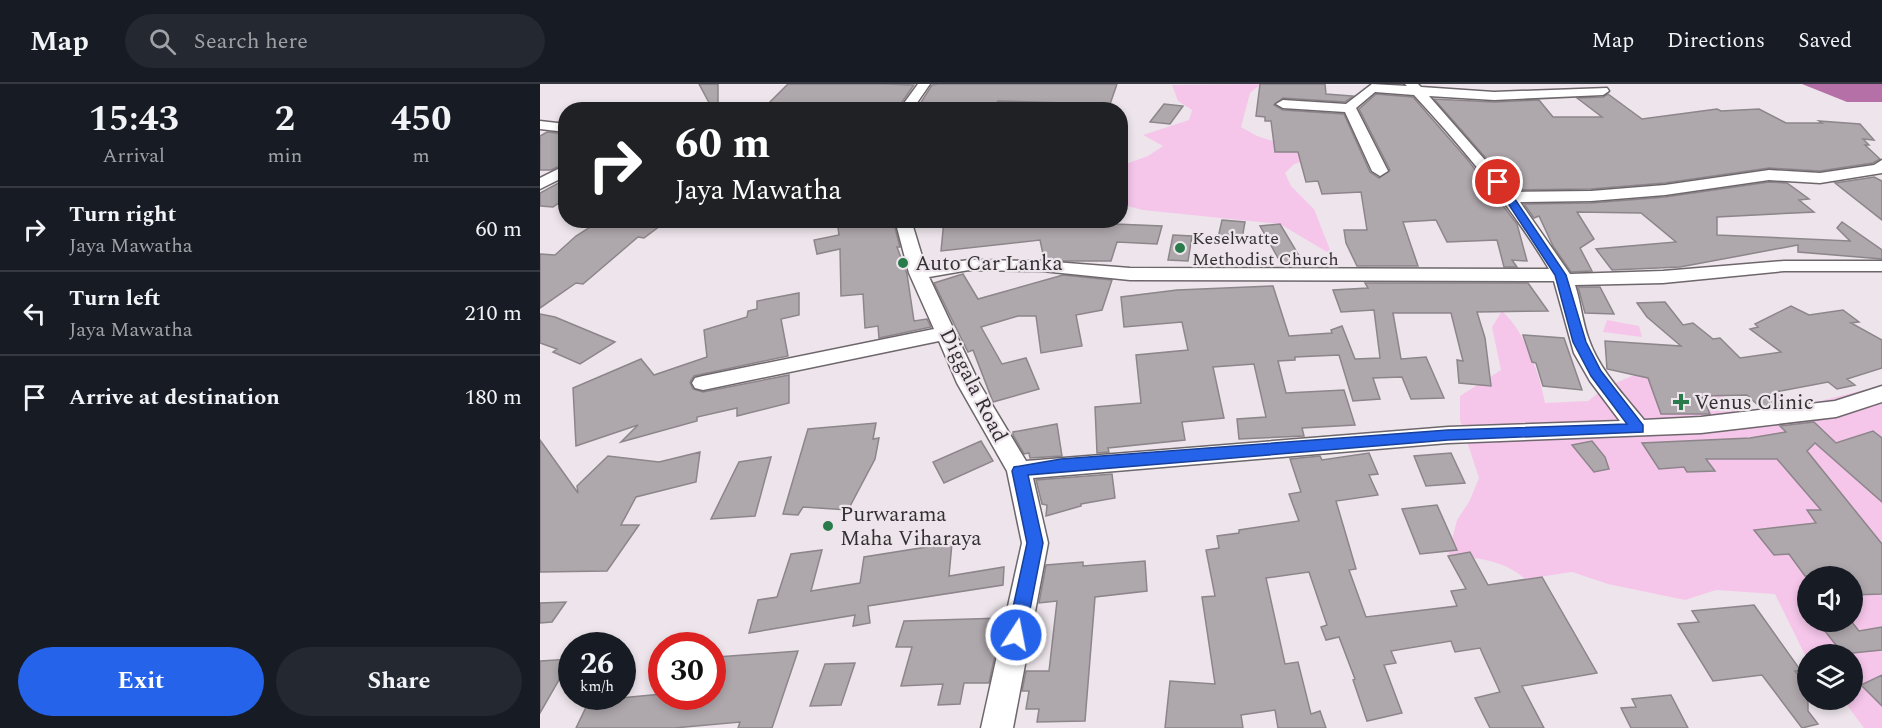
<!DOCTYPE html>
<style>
body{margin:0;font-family:Spectral,serif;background:#242831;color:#f1f3f6;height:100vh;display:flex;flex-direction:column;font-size:22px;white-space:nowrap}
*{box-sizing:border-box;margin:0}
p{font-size:20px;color:#9ea1a6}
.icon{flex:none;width:33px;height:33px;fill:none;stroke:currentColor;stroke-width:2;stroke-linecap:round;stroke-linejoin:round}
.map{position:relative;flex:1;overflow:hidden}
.details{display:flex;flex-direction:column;background:#171b24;width:540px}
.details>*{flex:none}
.guide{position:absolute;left:18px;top:18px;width:570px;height:126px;border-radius:24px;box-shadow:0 3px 9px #0003;background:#202124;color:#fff;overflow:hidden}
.tools{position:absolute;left:1257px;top:482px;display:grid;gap:12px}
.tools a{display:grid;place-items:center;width:66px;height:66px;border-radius:50%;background:#171b24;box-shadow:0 3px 9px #0003;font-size:30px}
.speed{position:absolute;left:18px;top:548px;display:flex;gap:12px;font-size:30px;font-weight:700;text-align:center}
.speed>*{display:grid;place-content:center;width:78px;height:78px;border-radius:50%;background:#171b24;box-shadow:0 3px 9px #0003;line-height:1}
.speed small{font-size:15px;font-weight:400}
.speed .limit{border:9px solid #d22;background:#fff;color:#111}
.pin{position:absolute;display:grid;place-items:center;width:51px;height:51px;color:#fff;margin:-26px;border:3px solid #fff;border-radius:50%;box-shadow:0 2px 6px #0007}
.me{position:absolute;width:66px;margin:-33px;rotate:11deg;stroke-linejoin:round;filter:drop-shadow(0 0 4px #0008)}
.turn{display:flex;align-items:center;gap:21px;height:126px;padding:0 18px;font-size:27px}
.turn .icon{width:78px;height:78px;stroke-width:2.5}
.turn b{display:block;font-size:42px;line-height:51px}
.eta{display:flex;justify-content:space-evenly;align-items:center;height:102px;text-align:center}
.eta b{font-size:36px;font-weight:700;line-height:42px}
.button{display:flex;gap:12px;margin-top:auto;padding:12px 18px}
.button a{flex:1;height:69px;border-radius:36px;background:#2563eb;color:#fff;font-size:24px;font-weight:700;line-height:69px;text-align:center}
.button a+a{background:#242831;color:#f1f3f6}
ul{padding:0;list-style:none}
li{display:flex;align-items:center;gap:18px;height:84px;padding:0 18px;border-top:2px solid #363941}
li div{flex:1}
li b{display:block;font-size:22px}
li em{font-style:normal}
header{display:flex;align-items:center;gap:36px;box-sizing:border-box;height:84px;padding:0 30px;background:#171b24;border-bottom:2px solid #363941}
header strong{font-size:28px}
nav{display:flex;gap:33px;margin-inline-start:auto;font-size:21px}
.search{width:420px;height:54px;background:#242831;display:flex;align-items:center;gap:15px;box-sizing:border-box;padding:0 21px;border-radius:33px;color:#9ea1a6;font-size:22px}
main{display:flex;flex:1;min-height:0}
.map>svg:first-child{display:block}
.green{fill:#f5c6ea;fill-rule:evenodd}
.water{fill:#b670a8}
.building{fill:#aea7ac;stroke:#8c858a;stroke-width:1.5}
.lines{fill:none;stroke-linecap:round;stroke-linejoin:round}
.street-casing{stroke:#6d666b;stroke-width:3}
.street{fill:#fff;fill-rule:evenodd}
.route{fill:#2563eb;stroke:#184099;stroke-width:1.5}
.poi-dot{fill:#2a7b4c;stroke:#ede5eb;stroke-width:2}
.labels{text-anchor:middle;stroke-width:4.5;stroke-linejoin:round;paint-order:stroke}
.far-poi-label{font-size:18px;fill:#333033;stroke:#ede5eb;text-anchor:start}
.poi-label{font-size:21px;fill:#333033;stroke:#ede5eb;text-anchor:start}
.street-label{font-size:21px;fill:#333033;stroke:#ede5eb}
</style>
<header>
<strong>Map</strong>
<div class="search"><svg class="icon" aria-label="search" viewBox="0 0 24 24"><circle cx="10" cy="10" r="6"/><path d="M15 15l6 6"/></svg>Search here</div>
<nav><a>Map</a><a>Directions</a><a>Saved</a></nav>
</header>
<main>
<section class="details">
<div class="eta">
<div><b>15:43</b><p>Arrival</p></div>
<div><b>2</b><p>min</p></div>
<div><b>450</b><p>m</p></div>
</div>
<ul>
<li><svg class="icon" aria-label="right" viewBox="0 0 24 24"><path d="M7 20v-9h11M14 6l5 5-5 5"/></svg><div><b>Turn right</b><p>Jaya Mawatha</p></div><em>60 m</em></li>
<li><svg class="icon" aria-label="left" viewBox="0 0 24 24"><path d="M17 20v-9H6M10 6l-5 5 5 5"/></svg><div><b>Turn left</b><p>Jaya Mawatha</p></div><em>210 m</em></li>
<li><svg class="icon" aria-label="arrive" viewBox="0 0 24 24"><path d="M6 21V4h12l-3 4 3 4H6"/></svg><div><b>Arrive at destination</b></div><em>180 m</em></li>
</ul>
<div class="button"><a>Exit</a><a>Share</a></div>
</section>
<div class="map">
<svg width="1342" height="644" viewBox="0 0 1342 644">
<rect width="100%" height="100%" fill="#ede5eb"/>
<!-- green -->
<path class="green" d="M721 0 710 9 701 43 717 52 781 72 754 80 745 89 751 102 774 125 792 171 740 140 603 126 583 121 581 118 580 82 608 72 623 62 603 51 649 36 652 26 638 17 632 1Z
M962 227C985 248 999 288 1005 319L1048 317 1066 303 1104 287 1183 311 1204 336 1336 303 1342 306V644H1324L1307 621 1299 615H1312V570H1268L1267 575 1235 510 1176 506 1145 516 1068 500 1032 488 985 495C964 476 936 473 908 472L917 436 929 418 939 394 920 336V312L961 286 952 243ZM1268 492H1312V537H1268Z
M1067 236 1099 242 1102 253 1063 248Z"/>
<!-- water -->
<path class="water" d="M1262 0H1342V18H1307Z"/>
<!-- building -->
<path class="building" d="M159 0H178V26H173Z
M248 0H343L374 1 357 25 239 26 244 21 226 22Z
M399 0H577L568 26H521L524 19 458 17 451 25 376 26 392 1Z
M720 0H785L786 10 813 12 805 18 743 14 734 21 743 26 804 30 830 88 839 94 850 86 819 25 836 10 873 13 927 75 977 140 987 177 972 176 977 183H964L957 156 907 158 896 136 863 138 878 182H817L806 159 804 146H827L821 108 782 110 778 97 766 98 758 68H735L731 37H725V33L716 32Z
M1068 10 1102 35 1177 25 1181 27 1219 25 1246 39H1282L1279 37 1320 40 1334 56 1323 55 1329 61H1325L1340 75 1333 79 1280 87 1229 84 1125 99 1051 105 974 106 894 15 954 18 999 16 1013 33H1062L1037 14 1063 13Z
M624 20 643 22 630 40 610 38Z
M7 48 26 50V79L11 86H0V52Z
M1334 93 1342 97V136L1295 99Z
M26 95V114L13 123 0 122V109Z
M1229 98 1247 99 1269 115 1259 116 1274 128 1177 133V151L1310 157 1297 144 1302 138 1342 166V175L1258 168V161L1140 183 1072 186 1056 165 1136 158 1101 129 1037 128 1054 155 1040 164 1052 187 1031 188 1013 162 999 132 994 134 984 120 1051 119 1125 113Z
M61 136H128L104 154 98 153 43 200 36 199 0 224V170L15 171 36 152Z
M297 136H353L360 163H357L367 190 374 237 387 235 391 243 339 254 338 242 325 244 323 210 301 212 300 165 277 170 274 156 299 151Z
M404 136H575V140L622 142 617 160 577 158 571 177H525L504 175 500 156 401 167Z
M682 136 705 138 702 155 678 154Z
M740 140 764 180 742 181 720 142Z
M633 151 652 152 648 177 628 176Z
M423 190 438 215 523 191 572 196 562 226 536 231 542 262 501 269 496 232H478L441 243 462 280 486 274 499 305 453 318 433 266 428 268 394 199Z
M825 199H988L1008 227 937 228 945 254 951 302 919 299 917 276 923 277 911 229H853L861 275 886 273 904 314 871 315 862 293 833 294 840 315 813 317 799 271 755 273V276L738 277 746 309 804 306 815 341 762 344 764 352 699 355 697 335 726 333 714 280 673 283 684 334 642 338 645 356 568 364 569 368 557 369 555 323 601 319 596 271 648 266 642 238 584 243 581 213 637 206 733 202 749 252 792 249 791 246 802 242 815 275 840 274 834 226 801 228 793 206 828 204Z
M1038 203H1060L1074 230 1045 229Z
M259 209V231L241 235 248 272 154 292 150 298 153 305 163 308 249 291V319L197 332V324L157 333V337L81 358 98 341 36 362 33 304 101 275 114 291 167 273 164 246 207 233 208 227 217 225V217Z
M1125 218 1143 241 1153 239 1173 255 1180 254 1200 274 1241 268 1210 245 1218 243 1215 240 1251 222 1269 231 1303 226 1319 238 1311 239 1342 256V284L1307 295 1315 301 1297 305 1288 298 1235 308 1249 320 1221 324 1207 311 1162 312 1170 330H1121L1108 294 1067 285 1065 257 1141 262 1107 233 1097 219Z
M0 230 15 233 75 258 40 280 13 268 17 265 0 259Z
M983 251 1024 254 1042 306 1003 302 996 279 992 278Z
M1274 338 1296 359 1333 347 1342 354V418L1275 359 1267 367 1342 460V510L1312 511V492H1265L1249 470 1234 471 1214 446 1276 439 1267 426H1281L1237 375H1166L1175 387 1147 388 1144 383 1119 385 1102 359 1210 354 1246 348 1240 342Z
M336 339 333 355 339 354 335 375 308 426 263 423 258 431 243 430 268 345Z
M517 340 522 372 490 374 489 369 484 370 473 351V348Z
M0 356 38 409 37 402 68 372 119 378 160 368 156 398 96 413 81 441H99L67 487 0 488Z
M441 357 453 377 404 399 393 378Z
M1052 357 1065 373 1069 385 1054 388 1032 361Z
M829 369 838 390 829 391 838 411 796 417 816 485 809 486 826 533 917 522 911 507 926 505 908 472 930 468 948 501 1002 493 1057 589 982 602 1004 644H950L935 614 960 608 940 564 915 568 911 557 851 567 856 579 844 581 862 629 827 637 813 596 815 595 799 553 786 556 781 543 787 541 769 488 726 494 745 580 758 578 771 630 780 627 786 644H738L735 626 701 631 703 644H625L630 597 675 600 662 513 675 512 666 466 679 464 677 452 699 449V446L759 437 749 410 761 408 750 375 780 372 782 376Z
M911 369 925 399 886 402 874 372Z
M231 373 215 432 171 435 199 378Z
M572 390 575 414 541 420V422L506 432 507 421 502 420 496 396Z
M897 421 917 466 880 470 862 425Z
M412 459 409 492 464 483 463 501 328 522 330 539 313 542 315 531 209 549 218 516 237 513 251 470 282 466 271 507 320 499 324 473Z
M605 477 607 507 555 513 545 637 497 638 499 625H486L489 607H482L486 587H509L517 517 499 519 506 481 543 478V482Z
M26 518 12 538 0 539V519Z
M1214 521 1261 587H1255L1268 604V627L1278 640 1262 644 1222 591 1173 597 1138 540 1159 538 1152 527Z
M463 534 449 599H424L420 620 398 621 403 600 361 602 372 563H356L364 537Z
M1277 537H1311L1319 547 1342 543V566L1303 570Z
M258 567 232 644H198L200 638 134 644H36L49 617 122 610 172 612V585L177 573Z
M31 575 0 629V577Z
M315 579 301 621 270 622 285 580Z
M1342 591V622L1321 601Z
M1131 611 1148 644H1091L1081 624 1096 623 1092 615Z"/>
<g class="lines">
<defs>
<path id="street" d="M378 0H390L372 26H359Z
M832 0 867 2 865 0H878L881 3 954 8 1067 4 1069 7 1063 11 954 16 889 12 973 108 1051 107 1125 101 1229 86 1280 89 1334 81 1342 76V89L1280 99 1229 96 1125 111 1051 117 980 118 1030 190 1123 187 1244 177H1342V187H1244L1123 199 1035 201C1041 219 1042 238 1049 256 1060 287 1084 311 1104 336L1161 333 1295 317 1342 302V318L1296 333 1161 349 908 359 493 394 508 459 473 644H441L482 459 467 387 417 299 399 257 163 306 155 304 152 299 155 294 163 292 394 245 369 189 355 136H371L385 182 429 176 502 177 590 184 1009 185C971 122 924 65 874 11L835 8 816 24 848 87 840 92 832 87 805 28 743 24 736 20 743 16 806 20ZM429 186 502 187 590 196 1014 197 1034 269 1050 297 1080 337 908 343 486 377 439 299 389 193Z
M0 37 26 40V48L0 45Z
M26 81V92L0 105V94Z"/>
</defs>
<!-- street casing -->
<use href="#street" class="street-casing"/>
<!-- street -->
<use href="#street" class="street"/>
</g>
<!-- route -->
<path class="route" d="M955 96H962L1026 191 1046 258 1061 287 1103 341V348L908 356 488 391 503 459 485 551 482 557 476 560 470 557 467 551 487 459 472 387 474 383 521 375 908 346 1087 340 1051 292 1033 258 1015 191 954 98Z"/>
<!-- markers -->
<g class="poi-dot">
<circle cx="640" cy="164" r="6"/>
<circle cx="363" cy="179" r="6"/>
<path d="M1138 309h6v6h6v6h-6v6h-6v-6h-6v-6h6z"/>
<circle cx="288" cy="442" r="6"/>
</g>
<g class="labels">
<!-- far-poi labels -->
<g class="far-poi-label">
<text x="652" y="160">Keselwatte<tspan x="652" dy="21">Methodist Church</tspan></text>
</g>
<!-- poi labels -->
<g class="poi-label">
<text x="375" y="186">Auto Car Lanka</text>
<text x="1154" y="325">Venus Clinic</text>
<text x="300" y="437">Purwarama<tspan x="300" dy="24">Maha Viharaya</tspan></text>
</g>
<!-- street labels -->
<g class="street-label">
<text transform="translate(434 301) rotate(63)" y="7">Diggala Road</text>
</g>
</g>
</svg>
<div class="tools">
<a><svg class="icon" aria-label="sound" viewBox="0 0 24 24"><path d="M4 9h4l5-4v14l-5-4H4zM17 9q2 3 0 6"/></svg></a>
<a><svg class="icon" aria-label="layers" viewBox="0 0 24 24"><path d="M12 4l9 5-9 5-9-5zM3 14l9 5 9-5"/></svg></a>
</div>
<div class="speed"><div>26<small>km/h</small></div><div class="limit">30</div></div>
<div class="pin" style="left:958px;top:98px;background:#d93025"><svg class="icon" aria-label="arrive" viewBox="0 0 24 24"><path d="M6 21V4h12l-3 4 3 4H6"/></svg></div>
<svg class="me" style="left:476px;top:551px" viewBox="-20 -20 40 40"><circle r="17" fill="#2563eb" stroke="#fff" stroke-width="3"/><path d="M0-11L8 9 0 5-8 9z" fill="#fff"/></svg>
<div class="guide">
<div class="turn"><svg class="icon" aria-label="right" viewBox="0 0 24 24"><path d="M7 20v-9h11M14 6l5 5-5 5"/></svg><div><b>60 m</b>Jaya Mawatha</div></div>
</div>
</div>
</main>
